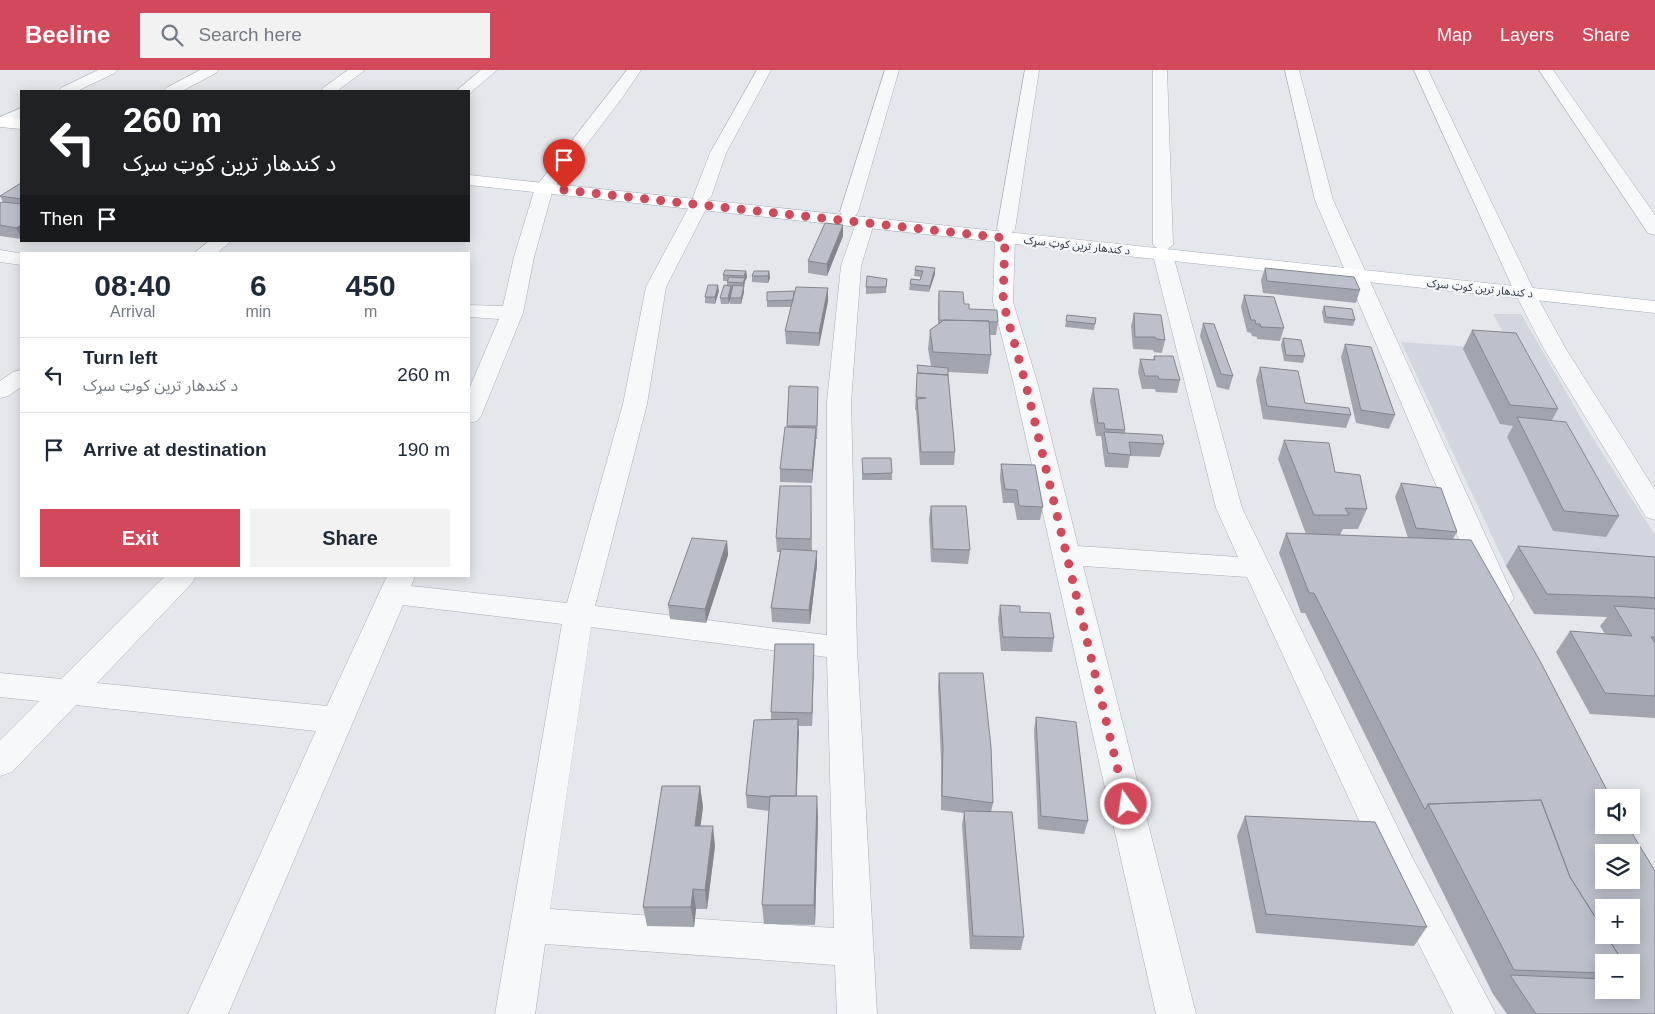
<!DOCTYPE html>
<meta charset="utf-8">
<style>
body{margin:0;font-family:Helvetica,"Noto Sans Arabic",sans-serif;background:#f2f2f3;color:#1f2937;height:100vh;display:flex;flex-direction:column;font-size:19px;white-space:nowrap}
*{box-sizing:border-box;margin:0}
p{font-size:16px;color:#747a83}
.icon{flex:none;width:28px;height:28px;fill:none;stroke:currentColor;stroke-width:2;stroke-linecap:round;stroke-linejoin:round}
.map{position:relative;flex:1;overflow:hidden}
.sheet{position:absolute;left:20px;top:182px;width:450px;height:325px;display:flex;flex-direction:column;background:#fff;border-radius:0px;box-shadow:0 2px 12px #0003}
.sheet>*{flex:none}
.banner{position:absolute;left:20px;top:20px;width:450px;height:152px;border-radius:0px;box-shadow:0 2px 12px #0003;background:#202124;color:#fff;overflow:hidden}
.tools{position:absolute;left:1595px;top:719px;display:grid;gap:10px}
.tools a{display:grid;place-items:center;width:45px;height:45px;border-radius:0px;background:#fff;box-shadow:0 2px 12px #0003;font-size:25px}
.pin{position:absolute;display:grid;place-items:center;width:42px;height:42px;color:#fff;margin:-51px -21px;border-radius:50% 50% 50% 0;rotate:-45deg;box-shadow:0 0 5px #0007}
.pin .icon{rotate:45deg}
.me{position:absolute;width:55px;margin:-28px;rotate:347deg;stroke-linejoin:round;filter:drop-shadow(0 0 4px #0008)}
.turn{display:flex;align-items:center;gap:18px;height:105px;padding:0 20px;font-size:22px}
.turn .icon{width:65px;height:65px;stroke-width:2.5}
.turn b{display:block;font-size:35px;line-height:42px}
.then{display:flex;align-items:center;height:48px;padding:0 20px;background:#0003;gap:10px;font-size:19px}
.eta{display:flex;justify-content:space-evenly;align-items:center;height:85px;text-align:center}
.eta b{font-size:30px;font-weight:700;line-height:35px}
.button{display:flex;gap:10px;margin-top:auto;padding:10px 20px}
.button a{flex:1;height:58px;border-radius:0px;background:#d1495b;color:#fff;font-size:20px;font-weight:700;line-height:58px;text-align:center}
.button a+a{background:#f2f2f3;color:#1f2937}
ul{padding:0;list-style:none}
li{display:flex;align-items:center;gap:15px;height:75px;padding:0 20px;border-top:1px solid #e0e1e3}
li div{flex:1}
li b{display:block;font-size:19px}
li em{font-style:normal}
header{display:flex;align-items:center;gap:30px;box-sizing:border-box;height:70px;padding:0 25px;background:#d1495b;color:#fff}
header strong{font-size:24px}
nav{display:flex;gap:28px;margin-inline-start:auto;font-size:18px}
.search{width:350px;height:45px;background:#f2f2f3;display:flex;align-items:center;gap:12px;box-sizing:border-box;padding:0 18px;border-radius:0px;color:#747a83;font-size:19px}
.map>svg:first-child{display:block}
.built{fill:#d2d6de}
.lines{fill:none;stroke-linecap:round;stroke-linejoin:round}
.minor-casing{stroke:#a9aeb7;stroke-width:1}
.major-casing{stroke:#a3abb8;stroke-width:1}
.minor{fill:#f7f8fa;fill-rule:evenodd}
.major{fill:#fff;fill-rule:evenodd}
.wall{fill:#a1a5ae;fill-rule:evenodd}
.shaded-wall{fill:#83868d}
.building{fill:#bbc0ca;stroke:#83868d;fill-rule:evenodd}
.route{stroke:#d1495b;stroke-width:9;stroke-dasharray:0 16.2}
.labels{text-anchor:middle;stroke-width:4.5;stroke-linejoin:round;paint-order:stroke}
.far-street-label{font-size:11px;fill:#2b3445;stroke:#f4f6f9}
</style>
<header>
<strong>Beeline</strong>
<div class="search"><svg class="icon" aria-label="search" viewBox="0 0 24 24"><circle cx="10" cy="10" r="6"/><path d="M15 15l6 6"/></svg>Search here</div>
<nav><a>Map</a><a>Layers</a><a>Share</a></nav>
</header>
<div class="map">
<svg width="1655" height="944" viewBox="0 0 1655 944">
<rect width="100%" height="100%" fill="#e4e7ec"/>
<!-- built -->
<path class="built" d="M1493 244H1521L1592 367 1655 465V508L1506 496 1401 272 1513 280Z"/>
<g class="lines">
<defs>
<path id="minor" d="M98 0H117L115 3 77 21H58L61 18Z
M200 0H218L216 3 182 21H163L166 18Z
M348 0H365L337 21H321L323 18Z
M481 0H497L469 24V21H456Z
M627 0H641L622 28 553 119 534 187 523 243 481 346 477 351 469 353V319L499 249 469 247V235L503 236 514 187 535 118Z
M757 0H771L726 83 711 127 706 131 708 135 666 217 647 334 595 536 827 565V332L841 196 856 153 858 149 865 147 872 149 874 153 861 196 851 332 857 578 877 944H837L835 895 545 874 535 944H495L562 554 403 535 228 944H188L316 661 76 635 12 702 0 706V670L39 631 0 627V603L61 609 165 506H196L192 513 97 613 327 636 387 506H415L411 516 567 533 623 334 646 217 690 135 695 130 693 127 710 83ZM591 557 827 587 834 858 550 839Z
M885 0H899L858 142 855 146 849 148 843 146 840 142Z
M1025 0H1039L1015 159 1010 164 1015 168 1013 232 1038 315 1078 476 1238 487 1216 438 1153 185 1156 181 1160 180 1153 175V0H1167L1173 175 1166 180 1170 181 1173 185 1242 438 1412 787 1496 944H1454L1386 809 1247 507 1083 496 1196 944H1156L1014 315 993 232 995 168 1001 163 997 159Z
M1285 0H1299L1333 130 1514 528 1509 535 1499 538 1489 535 1484 528 1315 130Z
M1414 0H1428L1535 223 1566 279 1655 420V450L1646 447 1544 279 1515 223Z
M1539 0H1553L1655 145V165L1648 163Z
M21 38V49L9 55 0 56V47Z
M209 171H231L216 184H193Z
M0 180 24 184H21V195L0 192Z
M21 300V317L8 326 0 328V311L13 302Z"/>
<path id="major" d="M0 47 21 49V59L0 57Z
M469 105 1655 231V243L469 115Z"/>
</defs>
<!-- minor casing -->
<use href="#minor" class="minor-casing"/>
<!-- major casing -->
<use href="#major" class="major-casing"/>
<!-- minor -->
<use href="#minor" class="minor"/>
<!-- major -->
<use href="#major" class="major"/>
</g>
<!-- wall -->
<path class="wall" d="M21 113V169L0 166V133L3 132 0 126Z
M843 166 827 206 808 203V191Z
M935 198V204L929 222 909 220 910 214 920 210 921 207 914 206 915 200Z
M1265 198 1360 220 1356 233 1263 223 1261 210Z
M746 201 747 207 745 211 744 217V222L741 234H730V228L729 234H721L720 228 727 215V211H723V205Z
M769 201 770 208 768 213 752 212V206Z
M887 209 886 223 866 224V217Z
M719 221 715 234 705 233V227Z
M939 221 964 234 969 239 998 252 996 265H990L991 285 988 304 948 302 955 382 954 395H920L916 340H915L917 306 931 296 928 279 930 260 938 254V233Z
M794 225 828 231 819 276 786 274 785 261 791 237H767V231Z
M1244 225 1284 258 1280 271 1257 269V267L1252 266 1251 263 1247 262 1241 237Z
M1324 236 1355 250 1353 256 1324 253 1322 242Z
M1134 243 1165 270 1162 283 1154 282 1153 280 1133 279 1131 256Z
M1067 245 1096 248 1094 260 1065 257Z
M1203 253 1233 306 1229 320 1217 317 1200 266Z
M1472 260 1558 339 1552 350 1619 446 1606 467 1553 461 1507 367 1513 356 1500 354 1463 279Z
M1283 268 1305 286 1303 293 1284 291 1281 275Z
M1345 274 1395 345 1389 359 1356 353 1341 287Z
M1154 286 1180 310 1177 323 1156 322 1155 319H1142L1138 302 1140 289 1153 290Z
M1260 297 1305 333 1351 345 1346 358 1263 349 1256 310Z
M789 316 818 330 817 369H816L812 413 780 412V399L787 357Z
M1093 318 1125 360V363L1164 374 1160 387 1130 386 1128 398 1105 397 1102 375V372L1101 366H1096L1090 331Z
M1284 370 1335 402 1367 439 1358 459H1343L1340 465 1408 468 1395 427 1401 413 1457 462 1453 469 1655 944H1507L1493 924 1305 543H1301L1279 483 1286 463 1306 464 1278 389ZM1604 892H1631V920H1604Z
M862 388 892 403V410H862Z
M1001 394 1043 437 1040 450H1017L1014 433H1003L1000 408Z
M811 416 812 481 817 495 810 554 772 552 771 538 780 482H777L776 468Z
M931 436 970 480 968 494 931 492 929 449Z
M727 471 728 485 706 553 670 549 668 535Z
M1518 476 1655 487V648L1590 644 1556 582 1570 561 1605 564 1600 556 1607 547 1534 544 1506 496Z
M1000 535 1020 542 1054 568 1052 582 1001 581 998 549Z
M814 588 812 656H798L797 726 818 747 815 855 764 854 762 835 769 741 747 738 746 725 771 649V642Z
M939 603 993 733 991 742 1024 867 1021 880 970 879 962 755 964 743 941 740V691L938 617Z
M1036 647 1088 751 1084 764 1038 759 1034 660Z
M700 716 703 737 700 756 715 776 707 839H696L694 857 647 856 643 837Z
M1245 746 1427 857 1414 876 1256 863 1237 766Z"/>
<!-- shaded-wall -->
<path class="shaded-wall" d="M21 155V167L16 158Z
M843 155V166L827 206V194Z
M935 198V204L929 222 930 216Z
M746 201 747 207 745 211 744 217V222L741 234V228L743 218V213Z
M769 201 770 208 768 213V206Z
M718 215 719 221 715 234V227Z
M731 216 732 222 729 234 728 228Z
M828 218V231L819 276V263Z
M816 358V371L812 413V400Z
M727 471 728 485 706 553 705 539Z
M817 481V495L810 554 809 540Z
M814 574V588L812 656V643Z
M798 649 799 663 796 743V730Z
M700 716 703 737 698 776 695 756Z
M817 726 818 747 815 855 814 835Z
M713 756 715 776 707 839 705 820Z
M693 819 696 839 694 857 691 837Z"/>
<!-- building -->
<path class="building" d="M21 113V129L0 126Z
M3 132 21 134V155L16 158 0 155V133Z
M825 153 843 155 827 194 808 191Z
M916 196 935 198 930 216 910 214 911 209 920 210 923 201 915 200Z
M1265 198 1354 207 1360 220 1267 211Z
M725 200 746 201 744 206 723 205Z
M754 201H769L768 206H752Z
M867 206 887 209 886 217H866Z
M729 207 745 208 743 213 727 212Z
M708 215H718L715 227H705Z
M724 215 731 216 728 228H720Z
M733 215 744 216 741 228H730Z
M796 217 828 218 819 263 785 261Z
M794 221 793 230 767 231V222Z
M939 221 963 222 964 234H969V239L997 240 998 252H989V251L939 250Z
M1244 225 1274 227 1284 258 1261 257 1260 254H1256L1255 250H1251Z
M1324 236 1352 239 1355 250 1326 247Z
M1134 243 1161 245 1165 270 1157 269 1155 267H1135Z
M1067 245 1096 248 1095 254 1066 251Z
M944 250 989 251 991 285 933 282 930 260Z
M1203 253 1214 254 1233 306 1221 304Z
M1472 260 1516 263 1558 339 1510 335Z
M1283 268 1301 270 1305 286 1286 285Z
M1345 274 1371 277 1395 345 1361 340Z
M1154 286H1173L1180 310 1159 309 1158 306H1145L1140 289 1155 290Z
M917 295 948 298V305L918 303Z
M1260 297 1298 301 1305 333 1349 338 1351 345 1267 336Z
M917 303 948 305 955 382H921L917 329 926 328 916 327Z
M789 316 818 317 817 356H787Z
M1093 318 1118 319 1125 360 1105 359 1104 353H1098Z
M1517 347 1566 352 1619 446 1564 441Z
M785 357 816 358 812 400 780 399Z
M1104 362 1162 365 1164 374 1129 372 1131 385 1108 383Z
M1284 370 1329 373 1335 402 1360 405 1367 439 1345 438 1349 445H1314Z
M862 388H891L892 403 863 404Z
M1001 394 1035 395 1043 437 1019 436 1017 420 1005 419Z
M1401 413 1441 418 1457 462 1416 458Z
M780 416H811V469L776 468Z
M931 436H966L970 480 933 479Z
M1286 463 1471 470 1540 591 1611 728H1604V755H1627L1655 801V944H1536L1510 905 1604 909V920H1631V892H1623L1606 865H1631V838H1604V861L1570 807 1541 730 1428 734 1425 740 1314 523H1309ZM1604 782H1631V810H1604Z
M692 468 727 471 705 539 668 535Z
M1518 476 1655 487V528L1647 527 1547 524Z
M781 479 817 481 809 540 771 538Z
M1000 535 1020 536V542L1050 543 1054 568 1003 567Z
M1614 536 1655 539V567H1651L1655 573V626L1605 623 1570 561 1632 566Z
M775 574H814L812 643 771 642Z
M939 603H983L991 677 993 733 942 726 943 677Z
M1036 647 1076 652 1088 751 1041 746Z
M798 649 796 726H770V727L746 725 754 650Z
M662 716H700L695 756H713L705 820 693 819 691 837H643Z
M770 726H817L814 835H762Z
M1541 730 1570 807 1604 861V865H1606L1623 892H1604V903L1514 900 1428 734Z
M964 741 1012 742 1024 867 973 866Z
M1245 746 1375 752 1427 857 1266 844Z"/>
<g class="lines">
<!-- route -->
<path class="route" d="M564 120 1005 168 1003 232 1026 315 1126 734"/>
</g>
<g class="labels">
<!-- far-street labels -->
<g class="far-street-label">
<text transform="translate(1077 175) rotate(6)" y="4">د کندهار ترين کوټ سړک</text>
<text transform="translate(1480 218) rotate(6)" y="4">د کندهار ترين کوټ سړک</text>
</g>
</g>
</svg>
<div class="tools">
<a><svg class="icon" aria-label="sound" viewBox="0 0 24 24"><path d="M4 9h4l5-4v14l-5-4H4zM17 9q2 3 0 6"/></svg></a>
<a><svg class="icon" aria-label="layers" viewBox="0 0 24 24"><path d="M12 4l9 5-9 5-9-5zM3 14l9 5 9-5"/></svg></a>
<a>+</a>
<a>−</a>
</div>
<div class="pin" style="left:564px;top:120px;background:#d93025"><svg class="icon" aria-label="arrive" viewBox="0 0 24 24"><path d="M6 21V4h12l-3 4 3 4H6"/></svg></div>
<svg class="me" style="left:1126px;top:734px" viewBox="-20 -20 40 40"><circle r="17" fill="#d1495b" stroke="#fff" stroke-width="3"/><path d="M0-11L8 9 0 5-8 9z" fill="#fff"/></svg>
<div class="banner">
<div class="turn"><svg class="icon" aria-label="left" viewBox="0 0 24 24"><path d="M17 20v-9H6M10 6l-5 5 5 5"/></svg><div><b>260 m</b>د کندهار ترين کوټ سړک</div></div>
<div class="then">Then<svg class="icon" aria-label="arrive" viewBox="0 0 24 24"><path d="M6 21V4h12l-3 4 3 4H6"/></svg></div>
</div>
<section class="sheet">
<div class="eta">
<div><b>08:40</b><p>Arrival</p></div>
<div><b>6</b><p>min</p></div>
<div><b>450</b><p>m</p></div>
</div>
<ul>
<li><svg class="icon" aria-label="left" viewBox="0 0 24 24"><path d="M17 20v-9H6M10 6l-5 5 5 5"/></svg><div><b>Turn left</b><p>د کندهار ترين کوټ سړک</p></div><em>260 m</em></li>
<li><svg class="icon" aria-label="arrive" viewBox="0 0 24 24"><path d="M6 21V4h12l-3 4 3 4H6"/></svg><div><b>Arrive at destination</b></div><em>190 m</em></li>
</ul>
<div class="button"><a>Exit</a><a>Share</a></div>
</section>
</div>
